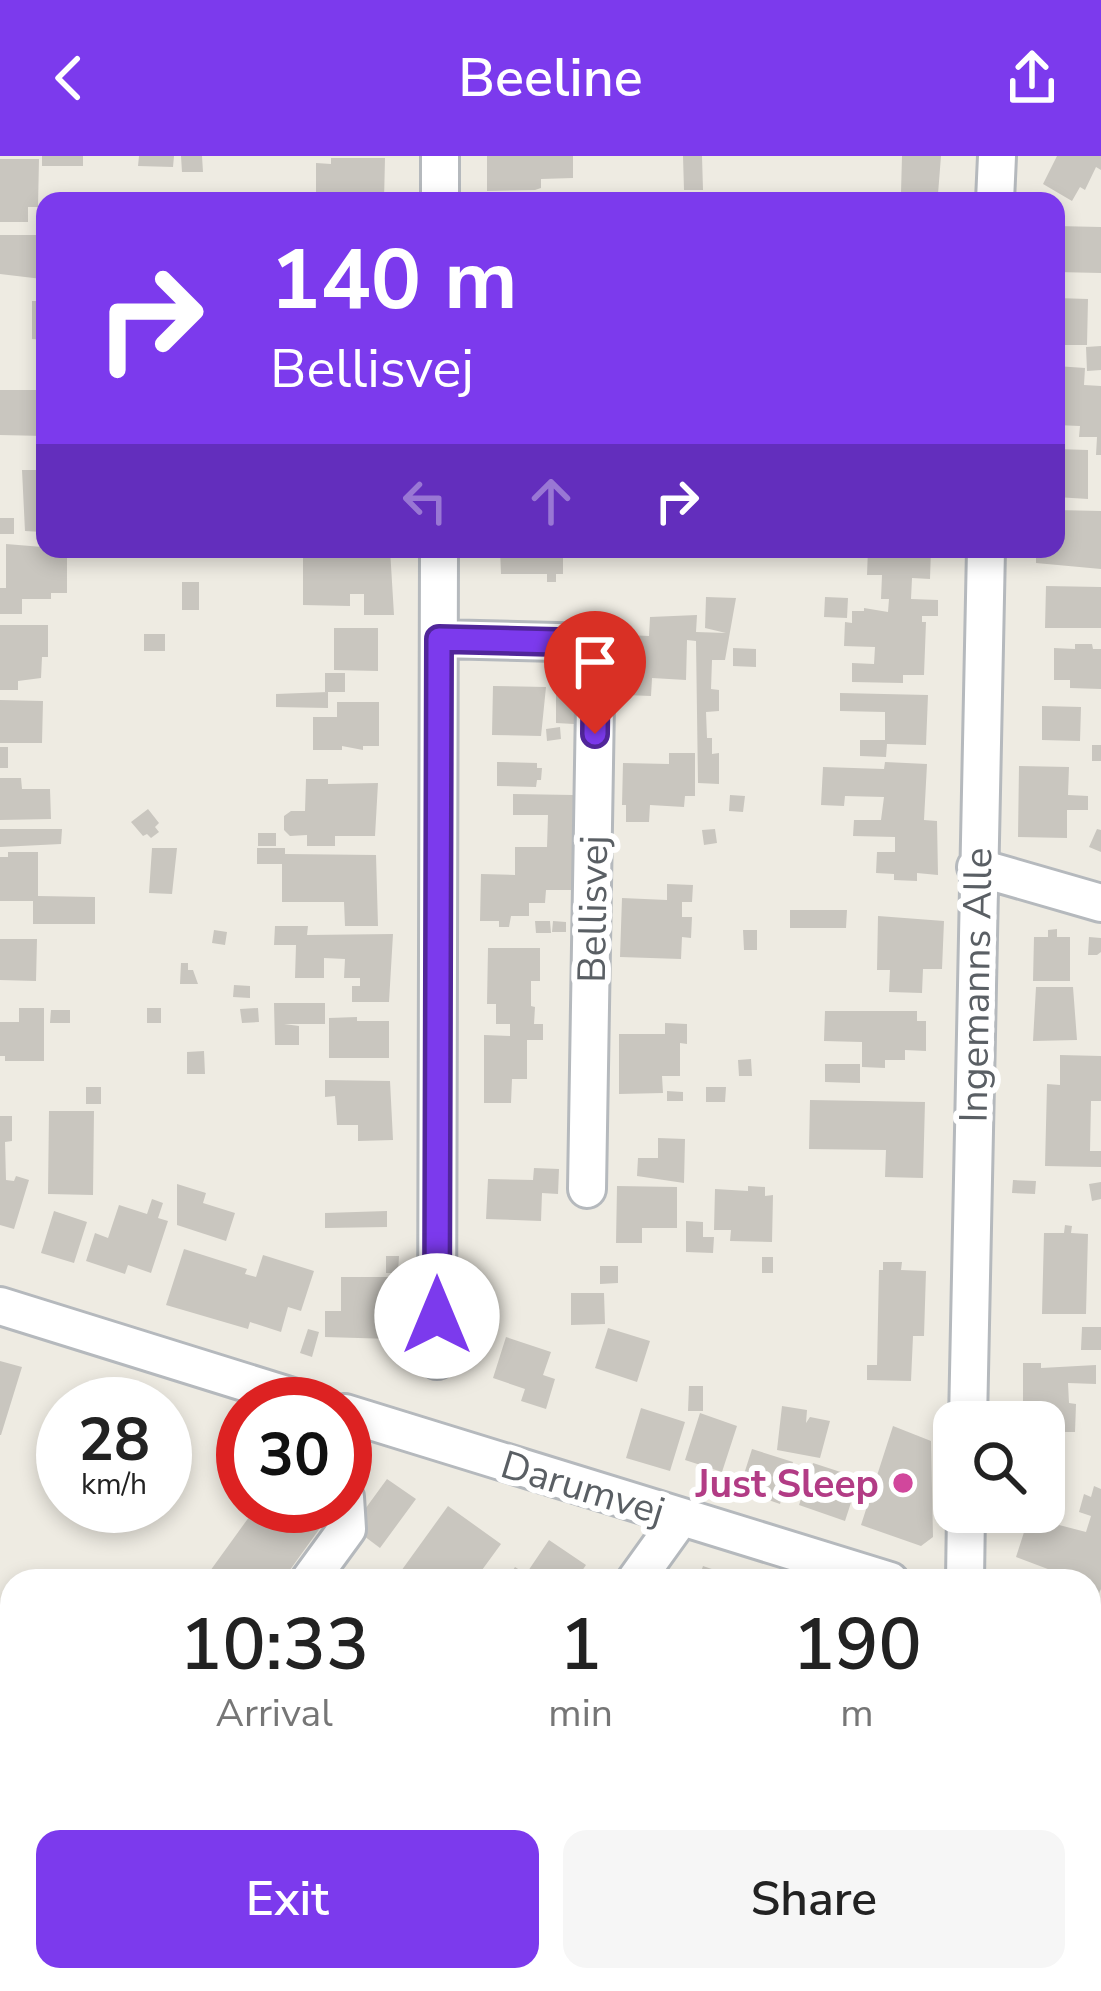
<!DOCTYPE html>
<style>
body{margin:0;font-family:"Nunito Sans",sans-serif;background:#f6f6f6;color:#222;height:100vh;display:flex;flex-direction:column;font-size:45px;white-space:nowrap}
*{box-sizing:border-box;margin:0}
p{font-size:39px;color:#767676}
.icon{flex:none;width:66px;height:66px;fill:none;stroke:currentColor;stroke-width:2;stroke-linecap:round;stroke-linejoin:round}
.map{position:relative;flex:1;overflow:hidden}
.side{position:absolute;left:0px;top:1413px;width:1101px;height:423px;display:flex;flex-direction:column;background:#fff;border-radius:36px 36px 0 0;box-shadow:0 6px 18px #0003}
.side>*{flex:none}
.banner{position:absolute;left:36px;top:36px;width:1029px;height:366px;border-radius:24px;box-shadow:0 6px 18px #0003;background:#7c3aed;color:#fff;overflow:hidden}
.buttons{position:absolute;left:933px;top:1245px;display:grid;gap:24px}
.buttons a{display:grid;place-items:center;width:132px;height:132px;border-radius:24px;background:#fff;box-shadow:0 6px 18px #0003;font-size:60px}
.speed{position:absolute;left:36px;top:1221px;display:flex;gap:24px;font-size:60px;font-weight:700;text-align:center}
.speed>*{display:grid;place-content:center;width:156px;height:156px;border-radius:50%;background:#fff;box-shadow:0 6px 18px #0003;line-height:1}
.speed small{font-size:30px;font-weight:400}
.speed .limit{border:18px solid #d22;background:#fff;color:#111}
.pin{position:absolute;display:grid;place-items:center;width:102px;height:102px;color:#fff;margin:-123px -51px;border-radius:50% 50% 50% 0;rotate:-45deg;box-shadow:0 0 12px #0007}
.pin .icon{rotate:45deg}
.me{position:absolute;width:132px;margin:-66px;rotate:0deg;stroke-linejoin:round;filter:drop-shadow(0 0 9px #0008)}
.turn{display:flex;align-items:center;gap:42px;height:252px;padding:0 36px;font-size:54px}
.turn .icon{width:156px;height:156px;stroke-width:2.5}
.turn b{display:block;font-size:84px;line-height:102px}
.lanes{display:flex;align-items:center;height:114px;padding:0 36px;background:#0003;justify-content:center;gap:60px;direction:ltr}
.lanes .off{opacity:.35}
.eta{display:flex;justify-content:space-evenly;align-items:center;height:204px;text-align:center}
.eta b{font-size:72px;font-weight:600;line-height:84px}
.button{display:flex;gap:24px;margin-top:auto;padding:24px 36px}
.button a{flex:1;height:138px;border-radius:24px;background:#7c3aed;color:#fff;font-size:48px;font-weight:600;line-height:138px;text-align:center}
.button a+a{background:#f6f6f6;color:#222}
header{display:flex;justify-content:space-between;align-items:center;height:156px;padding:0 36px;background:#7c3aed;color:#fff;font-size:54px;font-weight:600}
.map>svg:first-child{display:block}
.industrial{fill:#dfddd7}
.building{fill:#c9c6bf}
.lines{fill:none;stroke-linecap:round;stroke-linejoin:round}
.minor-casing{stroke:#b5b9bd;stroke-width:42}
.minor{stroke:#fff;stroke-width:36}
.route-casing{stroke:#51269a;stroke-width:30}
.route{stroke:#7c3aed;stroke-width:21}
.hotel-dot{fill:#d1479c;stroke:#fff;stroke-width:4.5}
.labels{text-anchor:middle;stroke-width:12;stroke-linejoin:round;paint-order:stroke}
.street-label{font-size:39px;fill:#5a5f64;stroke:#fff}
.hotel-label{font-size:39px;font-weight:bold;fill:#b23c85;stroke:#fff;text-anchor:end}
</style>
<header><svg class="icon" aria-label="back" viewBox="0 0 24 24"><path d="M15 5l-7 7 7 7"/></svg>Beeline<svg class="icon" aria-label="share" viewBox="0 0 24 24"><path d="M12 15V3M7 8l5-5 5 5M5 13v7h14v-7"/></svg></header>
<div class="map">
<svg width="1101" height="1835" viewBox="0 0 1101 1835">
<rect width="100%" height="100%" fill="#eeebe2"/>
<!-- industrial -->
<path class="industrial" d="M1096 1525 1101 1526V1835H958L963 1824H1089V1541Z"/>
<!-- building -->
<path class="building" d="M42 0H83V10H42Z
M139 0H174L173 11 138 10Z
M181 0H202L203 16H182Z
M487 0H573V22L541 23V32L535 34 487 35Z
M683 0H702L703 34H684Z
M902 0H941L938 38 901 37Z
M1057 0H1101V14L1096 11 1085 34 1080 31 1072 45 1043 28Z
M331 2H385L384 45H331V36H316V7L331 8Z
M0 3H39L38 51H28V66H0Z
M506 38H541V45H506Z
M1056 70 1101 71V117L1056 116Z
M0 79H42V123L0 118Z
M1056 142 1088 143 1087 189H1056Z
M32 145H45V184L32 183Z
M1101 190V214L1087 215 1086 191Z
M1056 210 1085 212 1084 229 1101 230V299H1096L1097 281H1079L1080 270 1056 269Z
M0 234H45V280L0 279Z
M1056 293 1088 294V343L1056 341Z
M22 314H45L43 376 25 375Z
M1056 354 1101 355V413L1036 407V393H1056Z
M0 362H14V378H0Z
M6 388 67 393V437H51V443H22V458H0V432H6Z
M123 393H174V398H123Z
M303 393H390L394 459H364V438H350V450L303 449Z
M500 393H650V399L563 402V418H556V426H547V418H501Z
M868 393H931L930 423 912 422 911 443 938 444V460H922V466H926L924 519H903V527L852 526V507L874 508 875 491 844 490 845 466 852 467V455H864V452L888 456 889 443H881L882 419H867Z
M182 426H199V454H182Z
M1046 430 1101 431V472H1045Z
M706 441 736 442 725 504H712L711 533 719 534V555L706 556 707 582H712V598L719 597V628L698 627 696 485 687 484 686 524 652 522 651 540 625 539 627 479 649 480 650 461 697 459 696 476 726 477 705 472Z
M825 441 848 442 847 462 824 461Z
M0 469H48V501H42L41 522 18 525V534H0Z
M334 472H378V515L334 514Z
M144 478H165V495H144Z
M1075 488H1092L1093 493H1101V533L1070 532V524H1054V492L1075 493Z
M733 492 756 493V511L733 510Z
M325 517H345V536H325Z
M493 530 546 531 541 580 492 579Z
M328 536V552L276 551V538Z
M556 536 575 537 574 568 556 567Z
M840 537 928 539 926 589 887 588 886 601 860 600V584H885V556L840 555Z
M0 544 43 545 42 587H0Z
M337 546H379V590H363V594L342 590V594H313V561H337Z
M1042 550 1081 551 1080 585 1042 584Z
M560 571 561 583 547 585 546 573Z
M1092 589H1101V605H1092Z
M0 591H8V612H0Z
M669 597H695V640H685L684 651 650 649 649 666H626V649H622L623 607 669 608Z
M497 606 537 607V612H542L541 624H537L536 631 497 630Z
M885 606 927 608 924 664 937 665 938 719 917 717V725L894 724V718L876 717 877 696H895V681L853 680 854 664H881L884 641 845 640 844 650 821 649 823 611 884 613Z
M1019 610 1069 611 1068 639 1088 640V654H1067V682L1018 681Z
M0 622H21L22 633H50L51 663 0 664Z
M306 623H328V628L378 627 375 680H335V690H307V679L290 680 284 674V660L291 655H305Z
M513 638 573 639 572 734H546L545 747H529V760H511L509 771H499V765H480L481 718 515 719V691H547L548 659H513Z
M730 639 745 640 743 656 729 655Z
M148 653 159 667 155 671 159 676 151 682 147 678 143 680 131 666Z
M0 673H62L61 688 0 691Z
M715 673 717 687 704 689 702 674Z
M1097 673 1101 674V696L1089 691Z
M258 677H276V690H258Z
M152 692H177L172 738 149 737Z
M257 692H285V698L376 699 378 770H345L344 746H282V708H257Z
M8 696H38V740L95 741V768H33V745H0V701H8Z
M667 728 693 729 692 746H682V761H692L691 782 682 781 681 803 620 801 622 742 667 744Z
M790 754H847L846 772H790Z
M878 760 944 765 942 813H923L922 837 889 836 890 814H877Z
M535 765H550L551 777H536Z
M553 765 566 766V776H552Z
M275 770H308L307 779 393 778 389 846H352V830H360V822H344L345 803 324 802V822H295L296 789H274Z
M1057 773V781H1070V825H1033L1034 781H1048V774Z
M214 774 227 776 225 789 212 787Z
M743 774H757V794H744Z
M1089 781 1101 782V796L1097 799H1088Z
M0 783H37L36 825 0 824Z
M488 792H540V825H531V850L535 851 534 868H543V884H527V923H512L511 947H484V879L510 880V868H496V848H487Z
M181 807H188V814H193L198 828H180Z
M234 829 250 830V842L233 841Z
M1036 831H1073L1077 884 1033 885Z
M274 847H325V868H284L299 870V889H275Z
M19 852H44V905H5V900H0V866H19Z
M147 852H161V867H147Z
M258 852 259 866 242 867 240 853Z
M51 854H70V867H50Z
M825 855H917V865H926V895L905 894V904H885V912L862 911V886L824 885Z
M357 861V865H389V902H329V862Z
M665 867 687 868V888L680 887V920H662L663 937 619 938V878H665Z
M204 895 205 918H187V896Z
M1060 899 1101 900V945H1091L1090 995H1101V1011L1045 1010 1047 928 1060 929Z
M751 903 752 920H739L738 904Z
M825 908H860V927L825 926Z
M325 924 390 925 393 984 358 985V969H337L335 940 325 941Z
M86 931H101V948H86Z
M706 931H726L725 946H706Z
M667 935 683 936V945H667Z
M810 944 925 946 923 1022 885 1021 886 994 809 993Z
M49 955H94L93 1039 48 1038Z
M0 960H12V985L5 986 6 1024 14 1025 16 1020 29 1024 14 1073 0 1069Z
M658 982 685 983 684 1027 637 1020 638 1002H658Z
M534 1012 559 1013 558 1038 542 1037 541 1065 486 1063 488 1023 533 1024Z
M1013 1024 1036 1025 1035 1038 1012 1037Z
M1101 1026V1043L1092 1045 1089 1028Z
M177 1028 206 1037 203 1047 235 1057 226 1085 177 1069Z
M617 1030 677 1031V1072H642V1087H616Z
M748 1030 765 1031V1040L773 1039 772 1086 730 1085 731 1074H714L715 1033 748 1035Z
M152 1043 163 1047 158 1062 168 1065 151 1117 128 1109 125 1118 86 1105 95 1077 108 1082 119 1049 147 1058Z
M54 1055 87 1066 74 1107 41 1097Z
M387 1055V1071L325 1072V1057Z
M686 1065 703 1066V1081H714L713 1097 686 1096Z
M1065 1069 1072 1070 1071 1077 1088 1078 1086 1158H1042L1044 1077H1064Z
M184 1093 247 1113 245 1118 256 1121 263 1099 314 1115 301 1155 288 1151 281 1176 250 1166 248 1173 166 1149Z
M386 1100H399L398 1117H386Z
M762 1101H773V1117H762Z
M883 1106H902L901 1114 926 1115 924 1180H913L911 1225 867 1224V1209H877L879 1114H883Z
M600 1110H618V1127L600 1128Z
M341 1121H391V1183L325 1181V1155H341Z
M571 1137H604L605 1168 571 1169Z
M1082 1171H1101V1194H1081Z
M608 1172 650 1185 637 1226 595 1212Z
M308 1173 319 1176 312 1201 300 1197Z
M506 1181 551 1196 543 1219 555 1223 546 1253 521 1245 525 1233 493 1222Z
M0 1205 22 1211 1 1279H0Z
M1023 1207H1041V1212L1096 1209V1228L1068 1227 1069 1247 1076 1248 1075 1276H1044V1266H1016V1248H1023Z
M689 1230H703V1255H688Z
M115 1239 142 1247V1248H112Z
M782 1250 807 1254 806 1267 810 1261 830 1265 820 1302 777 1294Z
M641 1252 685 1266 670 1315 626 1302Z
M700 1257 737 1270 722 1316 685 1304Z
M893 1270 931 1285 933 1381 921 1390 861 1369Z
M752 1293 793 1306 780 1348 739 1334Z
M813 1307 859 1322 845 1365 799 1349Z
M387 1323 416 1343 380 1392 352 1371Z
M1094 1330 1101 1333V1433L1093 1450 1089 1448V1425H1059L1061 1418 1016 1401 1026 1370 1033 1373 1036 1363 1086 1376 1091 1360 1079 1356 1084 1338 1091 1341Z
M257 1350H328L333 1354 282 1425H209L205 1422Z
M448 1350 501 1388 474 1425H400L396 1422Z
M549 1384 586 1409 575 1425H506L515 1411 526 1418Z
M703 1410 744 1424V1425H698Z
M1092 1530 1101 1533V1727L1090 1760 1089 1540Z
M83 1824H123L132 1830 129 1835H83L77 1831Z
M202 1824H242L257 1835H194Z
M423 1824H485L477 1835H415Z
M635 1824H676L690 1831 688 1835H656Z
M777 1824H801L822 1835H779L774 1832Z
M1005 1824H1040L1035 1835Z"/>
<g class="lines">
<defs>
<path id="minor" d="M440 45V0
M995 45 997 0
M439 483 596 487 587 1033
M976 711 1101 747
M0 1150 315 1248
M437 1204 439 393
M345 1257 890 1425
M968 1266 986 393
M309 1425 347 1373 345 1341
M635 1425 681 1361
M965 1425 966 1356
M1089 1487 1101 1491
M332 1835 340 1824
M925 1835 930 1824"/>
</defs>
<!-- minor casing -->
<use href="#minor" class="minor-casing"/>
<!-- minor -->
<use href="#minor" class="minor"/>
</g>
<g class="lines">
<defs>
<path id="route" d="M437 1160 439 483 596 487 595 578"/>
</defs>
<!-- route casing -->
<use href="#route" class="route-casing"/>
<!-- route -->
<use href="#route" class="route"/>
</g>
<!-- markers -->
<circle class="hotel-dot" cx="903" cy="1327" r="12"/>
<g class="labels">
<!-- street labels -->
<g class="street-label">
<text transform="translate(592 753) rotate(-89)" y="14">Bellisvej</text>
<text transform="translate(975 829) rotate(-89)" y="14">Ingemanns Alle</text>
<text transform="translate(583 1331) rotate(17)" y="14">Darumvej</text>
</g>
<!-- hotel labels -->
<g class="hotel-label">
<text x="879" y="1341">Just Sleep</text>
</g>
</g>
</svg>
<div class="buttons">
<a><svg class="icon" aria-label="search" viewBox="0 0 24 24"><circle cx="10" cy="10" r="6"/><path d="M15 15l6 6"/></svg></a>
</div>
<div class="speed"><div>28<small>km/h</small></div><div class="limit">30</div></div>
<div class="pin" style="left:595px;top:578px;background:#d93025"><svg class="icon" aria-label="arrive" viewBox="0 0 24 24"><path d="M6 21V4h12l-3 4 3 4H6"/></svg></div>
<svg class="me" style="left:437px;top:1160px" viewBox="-20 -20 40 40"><circle r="19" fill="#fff"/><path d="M0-13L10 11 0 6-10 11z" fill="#7c3aed"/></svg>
<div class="banner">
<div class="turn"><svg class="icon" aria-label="right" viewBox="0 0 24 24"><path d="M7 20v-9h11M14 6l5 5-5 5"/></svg><div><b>140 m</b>Bellisvej</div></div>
<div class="lanes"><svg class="icon off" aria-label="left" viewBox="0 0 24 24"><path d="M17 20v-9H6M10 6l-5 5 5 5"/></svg><svg class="icon off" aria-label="ahead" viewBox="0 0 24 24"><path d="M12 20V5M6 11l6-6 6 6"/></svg><svg class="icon" aria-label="right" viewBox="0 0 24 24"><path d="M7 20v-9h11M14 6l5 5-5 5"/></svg></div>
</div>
<section class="side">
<div class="eta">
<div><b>10:33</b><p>Arrival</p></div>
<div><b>1</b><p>min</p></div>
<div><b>190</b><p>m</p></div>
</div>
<div class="button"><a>Exit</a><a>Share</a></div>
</section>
</div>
